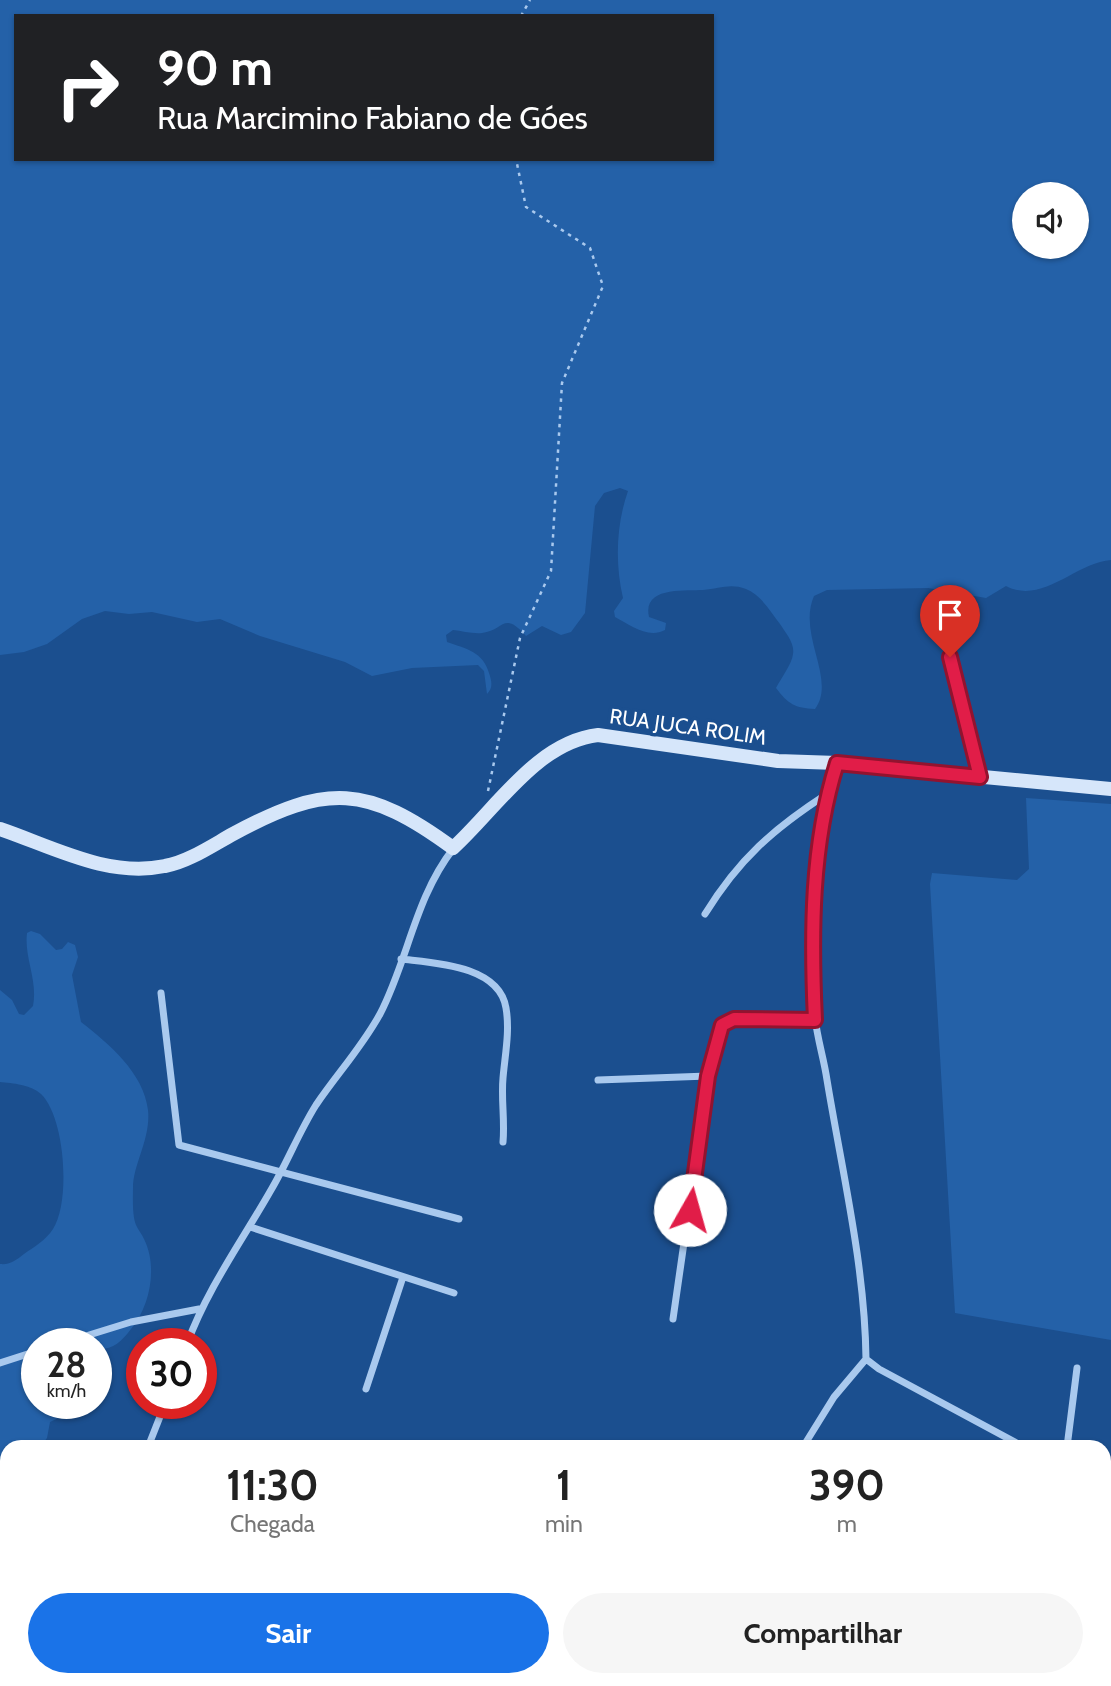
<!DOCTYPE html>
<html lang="pt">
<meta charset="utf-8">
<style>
body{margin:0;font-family:Cabin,sans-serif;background:#f6f6f6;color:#222;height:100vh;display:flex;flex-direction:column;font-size:26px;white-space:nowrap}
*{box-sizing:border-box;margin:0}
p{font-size:23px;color:#767676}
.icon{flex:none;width:38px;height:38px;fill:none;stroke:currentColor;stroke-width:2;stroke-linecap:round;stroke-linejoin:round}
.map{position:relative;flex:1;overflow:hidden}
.drawer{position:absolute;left:0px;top:1440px;width:1111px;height:247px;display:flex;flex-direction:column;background:#fff;border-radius:21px 21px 0 0;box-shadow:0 2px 5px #0004}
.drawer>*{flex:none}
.hud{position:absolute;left:14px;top:14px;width:700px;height:147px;border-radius:0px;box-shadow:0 2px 5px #0004;background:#202124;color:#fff;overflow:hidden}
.tools{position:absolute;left:1012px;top:182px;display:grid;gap:14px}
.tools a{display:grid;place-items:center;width:77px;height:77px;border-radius:50%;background:#fff;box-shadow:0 2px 5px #0004;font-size:35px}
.speed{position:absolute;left:21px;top:1328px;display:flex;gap:14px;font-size:35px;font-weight:700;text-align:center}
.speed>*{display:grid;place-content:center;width:91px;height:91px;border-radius:50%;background:#fff;box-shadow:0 2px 5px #0004;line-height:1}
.speed small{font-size:18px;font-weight:400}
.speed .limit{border:10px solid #d22;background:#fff;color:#111}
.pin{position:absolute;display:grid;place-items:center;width:60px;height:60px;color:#fff;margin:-72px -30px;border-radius:50% 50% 50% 0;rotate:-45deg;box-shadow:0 0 7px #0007}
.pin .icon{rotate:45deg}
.me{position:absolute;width:77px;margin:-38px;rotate:7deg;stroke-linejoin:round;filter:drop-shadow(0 0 5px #0008)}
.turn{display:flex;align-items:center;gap:24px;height:147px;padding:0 28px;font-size:32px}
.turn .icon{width:91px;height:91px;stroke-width:2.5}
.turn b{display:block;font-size:49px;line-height:60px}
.eta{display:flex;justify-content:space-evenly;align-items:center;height:119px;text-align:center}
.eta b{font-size:42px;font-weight:700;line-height:49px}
.button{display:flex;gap:14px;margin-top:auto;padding:14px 28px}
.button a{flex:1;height:80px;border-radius:42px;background:#1a73e8;color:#fff;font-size:28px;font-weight:700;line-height:80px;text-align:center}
.button a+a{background:#f6f6f6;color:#222}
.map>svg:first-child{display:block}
.green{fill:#2461a8;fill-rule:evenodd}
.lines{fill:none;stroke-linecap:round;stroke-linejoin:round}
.path{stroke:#a9c9ee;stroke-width:2.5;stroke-dasharray:3.5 5;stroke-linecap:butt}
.street{stroke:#a9c9ee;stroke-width:7}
.secondary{stroke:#d6e6fa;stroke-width:14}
.route-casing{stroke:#92132f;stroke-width:18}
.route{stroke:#e11d48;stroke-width:12}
.labels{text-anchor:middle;stroke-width:7;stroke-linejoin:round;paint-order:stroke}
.street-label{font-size:21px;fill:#fff;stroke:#1b4f8f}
</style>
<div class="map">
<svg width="1111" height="1686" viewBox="0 0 1111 1686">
<rect width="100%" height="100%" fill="#1b4f8f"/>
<!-- green -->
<path class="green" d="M0 0H1111V560C1075 563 1042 605 1006 586L986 598 928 588 827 590 814 596C797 635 837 679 815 709 795 708 788 704 776 688 781 678 792 664 793 654 795 643 785 632 780 624 770 611 761 595 746 589 730 583 719 589 703 590 686 591 642 586 649 617L666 623 665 630C648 639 630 625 615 617L614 611 623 598C615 564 616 525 628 491L620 488 604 493 595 506 585 613 571 632 561 635 542 626 526 636C503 610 504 631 482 633 473 634 462 631 453 630L446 635 447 642C467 649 483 652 489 673 492 682 493 688 487 694L484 671 478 665 412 668 372 676 345 662 260 636 220 619 197 622 152 612 129 614 105 611 82 619 47 644 24 652 0 655ZM16 16H712V159H16ZM1024 194H1076V247H1024Z
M1026 798 1111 804V1340L955 1313 930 884 932 873 1017 880 1029 869Z
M31 931 40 934 56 950 62 949 68 942 75 945 78 957 72 975 81 1022C108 1043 144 1073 148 1110 151 1139 133 1164 133 1188 133 1198 132 1215 136 1225 138 1230 142 1234 144 1239 158 1267 150 1306 131 1329 121 1342 113 1350 96 1349V1344H37V1404H72L67 1414 50 1422 47 1438 40 1447H7V1515H0V1264C11 1265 16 1260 24 1254 34 1247 46 1240 53 1229 71 1201 65 1117 41 1094 32 1085 12 1083 0 1082V990L12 1000 19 1014 24 1015 33 1006C38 980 24 958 27 933Z
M1104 1532 1111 1536V1686H1033L1039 1680H1104Z
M7 1601V1680H62L63 1686H0V1603Z"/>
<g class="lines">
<!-- path -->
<path class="path" d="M521 16 530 0
M488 791 520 638 551 571 562 383 603 286 590 248 526 207 516 159"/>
<!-- street -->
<path class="street" d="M944 633 980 777
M705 914C739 859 773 829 827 794
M401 959C433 963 499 965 506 1008 510 1031 505 1055 503 1078 501 1099 505 1120 503 1142
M161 993 179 1145 459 1219
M598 1080 708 1076
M250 1227 454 1293
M673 1319 708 1076 722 1025 734 1019 815 1020
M60 1344 131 1322 199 1309
M187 1344C207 1289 242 1241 271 1190 287 1163 299 1132 316 1105 337 1074 362 1047 380 1014 408 960 415 898 453 849
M866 1359 879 1369 1024 1447
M0 1363 37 1351
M366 1389 403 1277
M148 1447 165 1404
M803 1447 834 1397 866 1359C865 1266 842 1171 827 1080 824 1059 817 1038 815 1017 808 937 813 840 837 763
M1067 1447 1077 1368
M1104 1489 1111 1493
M67 1680 72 1686
M51 1686 54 1680
M364 1686 366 1680"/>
<!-- secondary -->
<path class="secondary" d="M0 829C53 847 108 878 165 866 188 862 213 845 233 834 327 783 367 785 453 848 496 809 537 742 598 735L778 761 837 763 1111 789"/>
</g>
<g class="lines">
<defs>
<path id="route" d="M690 1210 708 1076 722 1025 734 1019 815 1020C811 935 811 845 837 763L980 777 950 657"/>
</defs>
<!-- route casing -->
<use href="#route" class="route-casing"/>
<!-- route -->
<use href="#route" class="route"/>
</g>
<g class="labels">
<!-- street labels -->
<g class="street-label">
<text transform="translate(688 727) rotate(8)" y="7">RUA JUCA ROLIM</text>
</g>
</g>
</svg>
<div class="tools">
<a><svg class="icon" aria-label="sound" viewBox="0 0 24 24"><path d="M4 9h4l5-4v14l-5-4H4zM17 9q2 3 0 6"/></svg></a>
</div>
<div class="speed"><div>28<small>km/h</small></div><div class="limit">30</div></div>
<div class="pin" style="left:950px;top:657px;background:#d93025"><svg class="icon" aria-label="arrive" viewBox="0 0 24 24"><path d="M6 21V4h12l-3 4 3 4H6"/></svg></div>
<svg class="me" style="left:690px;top:1210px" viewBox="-20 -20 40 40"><circle r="19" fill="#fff"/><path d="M0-13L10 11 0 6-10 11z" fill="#e11d48"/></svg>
<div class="hud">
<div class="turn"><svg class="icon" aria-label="right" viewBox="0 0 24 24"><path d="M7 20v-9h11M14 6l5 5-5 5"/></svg><div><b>90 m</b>Rua Marcimino Fabiano de Góes</div></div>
</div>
<section class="drawer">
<div class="eta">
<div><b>11:30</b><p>Chegada</p></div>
<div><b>1</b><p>min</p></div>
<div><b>390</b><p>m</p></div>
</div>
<div class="button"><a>Sair</a><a>Compartilhar</a></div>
</section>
</div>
